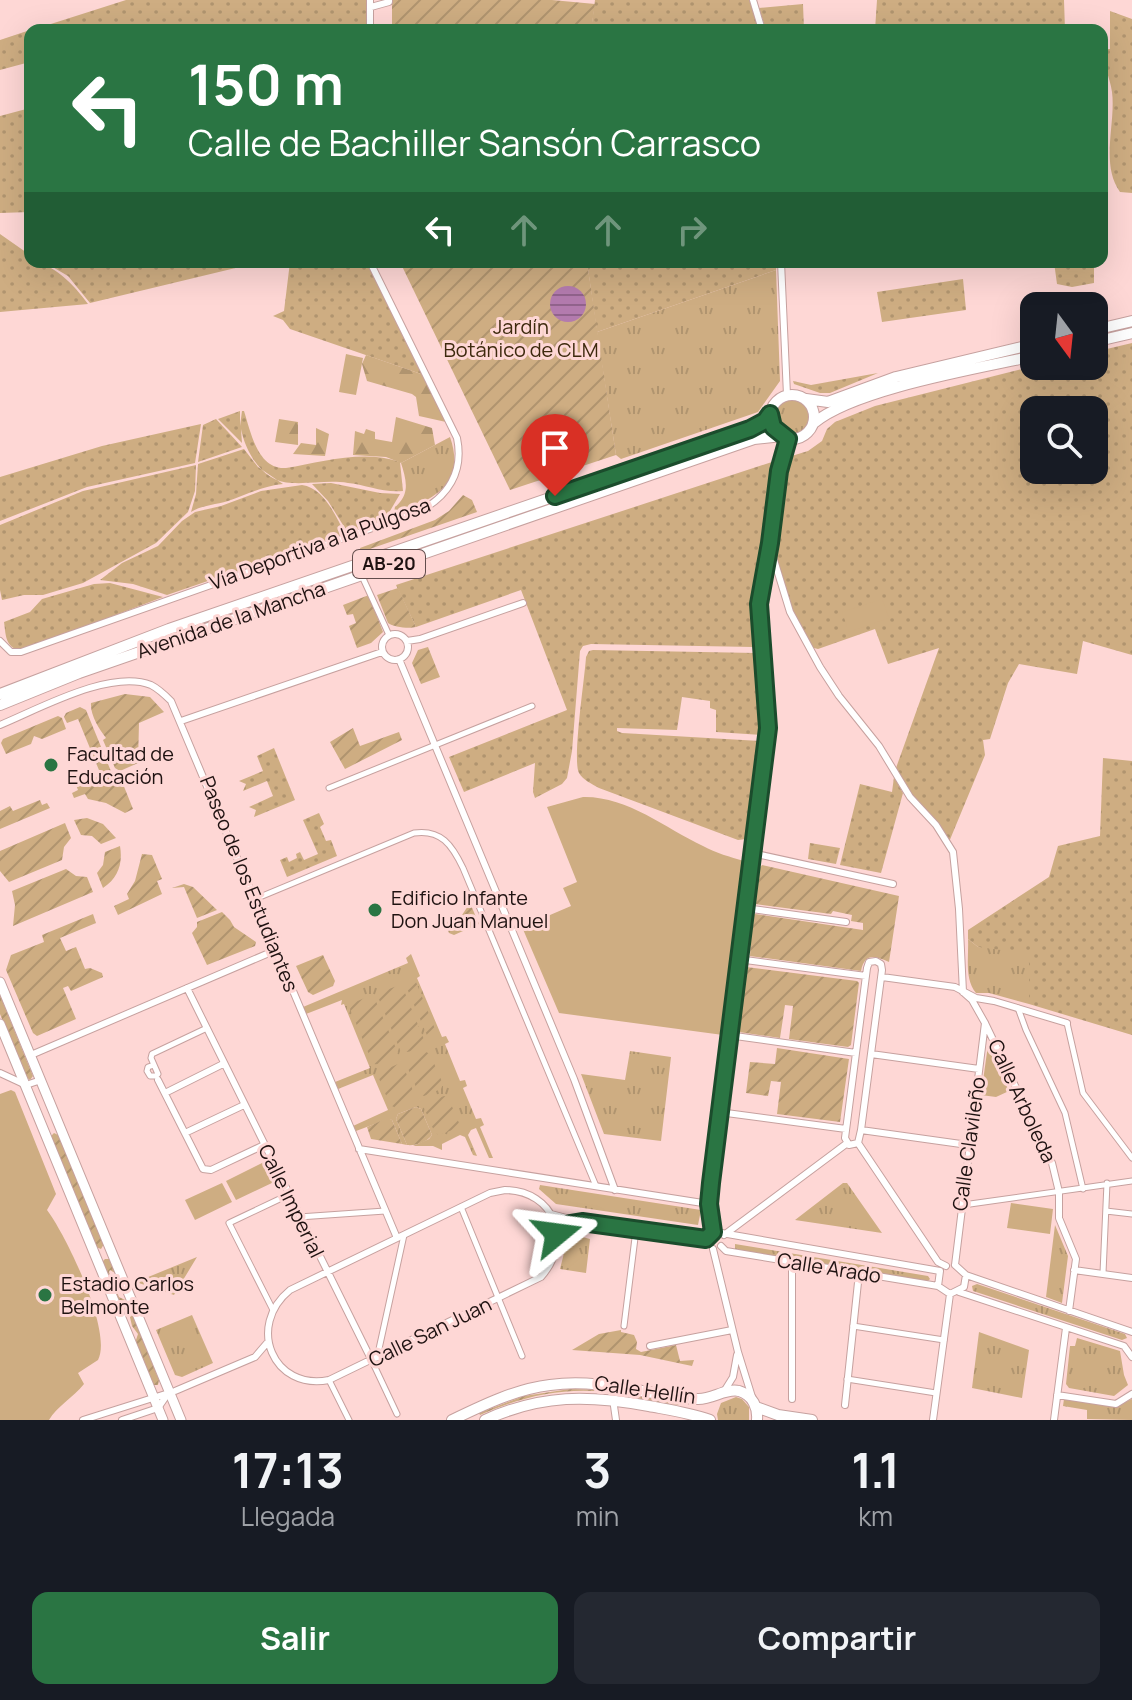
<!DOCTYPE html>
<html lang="es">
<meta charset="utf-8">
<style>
body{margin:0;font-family:Manrope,sans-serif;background:#242831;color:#f1f3f6;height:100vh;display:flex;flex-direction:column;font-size:30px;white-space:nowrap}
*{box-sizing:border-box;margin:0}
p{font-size:26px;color:#9ea1a6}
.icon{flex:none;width:44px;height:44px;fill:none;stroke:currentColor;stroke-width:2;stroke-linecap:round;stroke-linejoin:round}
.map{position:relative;height:1420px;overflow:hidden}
.details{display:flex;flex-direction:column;background:#171b24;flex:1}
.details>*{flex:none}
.banner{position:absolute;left:24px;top:24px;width:1084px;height:244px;border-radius:16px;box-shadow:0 8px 32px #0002;background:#2a7543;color:#fff;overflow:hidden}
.needle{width:52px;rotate:165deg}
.buttons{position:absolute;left:1020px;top:292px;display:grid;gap:16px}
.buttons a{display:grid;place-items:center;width:88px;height:88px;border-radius:16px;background:#171b24;box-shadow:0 8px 32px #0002;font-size:40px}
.pin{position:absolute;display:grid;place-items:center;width:68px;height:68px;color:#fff;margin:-82px -34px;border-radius:50% 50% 50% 0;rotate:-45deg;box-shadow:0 0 8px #0007}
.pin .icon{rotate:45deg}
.me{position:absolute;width:88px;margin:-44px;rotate:74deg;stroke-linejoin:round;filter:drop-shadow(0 0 6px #0008)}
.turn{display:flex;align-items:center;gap:28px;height:168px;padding:0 32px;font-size:36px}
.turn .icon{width:104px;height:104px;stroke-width:2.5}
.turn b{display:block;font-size:56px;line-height:68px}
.lanes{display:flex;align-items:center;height:76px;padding:0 32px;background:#0003;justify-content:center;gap:40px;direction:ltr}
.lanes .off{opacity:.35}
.eta{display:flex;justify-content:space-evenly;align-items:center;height:136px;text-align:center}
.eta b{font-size:48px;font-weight:700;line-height:56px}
.button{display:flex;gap:16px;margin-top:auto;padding:16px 32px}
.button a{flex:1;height:92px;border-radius:16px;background:#2a7543;color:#fff;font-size:32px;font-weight:700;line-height:92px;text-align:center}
.button a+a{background:#242831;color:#f1f3f6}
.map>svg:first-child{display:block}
.grass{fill:url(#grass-dots);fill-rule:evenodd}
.forest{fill:url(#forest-firs)}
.park{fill:url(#park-tufts)}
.garden{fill:url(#garden-furrows)}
.pitch{fill:#cead82}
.water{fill:url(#water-rules)}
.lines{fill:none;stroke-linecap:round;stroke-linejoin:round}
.pedestrian-casing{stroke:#c6a19f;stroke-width:7}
.minor-casing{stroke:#c6a19f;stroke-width:8}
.secondary-casing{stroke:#c6a19f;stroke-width:11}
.primary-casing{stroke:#c6a19f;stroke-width:12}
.pedestrian{stroke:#fff;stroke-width:5}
.minor{stroke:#fff;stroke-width:6}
.secondary{stroke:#fff;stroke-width:9}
.primary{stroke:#fff;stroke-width:10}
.route-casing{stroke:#1b4c2c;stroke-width:20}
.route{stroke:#2a7543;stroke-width:14}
.poi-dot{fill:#2a7543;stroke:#fed7d5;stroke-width:3}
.labels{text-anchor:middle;stroke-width:6;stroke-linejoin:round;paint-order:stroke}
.shield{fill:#fed7d5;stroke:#624d4c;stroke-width:2}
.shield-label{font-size:18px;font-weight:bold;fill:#1f1211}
.park-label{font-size:20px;fill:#3d290d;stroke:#fed7d5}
.street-label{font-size:20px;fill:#1f1211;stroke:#fed7d5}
.poi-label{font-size:20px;fill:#1f1211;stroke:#fed7d5;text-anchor:start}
</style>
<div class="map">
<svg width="1132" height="1420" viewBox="0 0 1132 1420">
<defs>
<pattern id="grass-dots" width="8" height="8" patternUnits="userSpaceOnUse" patternTransform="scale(2)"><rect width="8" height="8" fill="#cead82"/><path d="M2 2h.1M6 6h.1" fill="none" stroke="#b0946f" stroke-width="1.8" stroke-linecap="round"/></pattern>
<pattern id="forest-firs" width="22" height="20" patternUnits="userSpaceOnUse" patternTransform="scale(2)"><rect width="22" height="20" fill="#cead82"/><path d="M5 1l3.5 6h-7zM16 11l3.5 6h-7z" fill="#b0946f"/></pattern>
<pattern id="park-tufts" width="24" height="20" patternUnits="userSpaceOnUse" patternTransform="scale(2)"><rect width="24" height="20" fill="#cead82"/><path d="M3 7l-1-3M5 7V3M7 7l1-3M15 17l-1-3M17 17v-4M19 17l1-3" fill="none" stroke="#b0946f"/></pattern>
<pattern id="garden-furrows" width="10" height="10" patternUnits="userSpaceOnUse" patternTransform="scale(2)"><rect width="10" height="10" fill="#cead82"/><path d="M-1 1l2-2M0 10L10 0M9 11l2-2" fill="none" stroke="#b0946f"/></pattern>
<pattern id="water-rules" width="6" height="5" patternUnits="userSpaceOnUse" patternTransform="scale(2)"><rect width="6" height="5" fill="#b37bae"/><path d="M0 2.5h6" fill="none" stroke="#91638c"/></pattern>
</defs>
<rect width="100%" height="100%" fill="#fed7d5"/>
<!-- grass -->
<path class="grass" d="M126 0H367L368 30H32Z
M595 0H751L760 30H591Z
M877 0H1064L1065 30H875Z
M803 4 804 30H766L759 8Z
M1110 11 1132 19V193L1120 192C1100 164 1116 124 1112 92 1110 76 1102 64 1102 49H1110Z
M30 30V78L26 63 0 70V40Z
M30 108V212L0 213V116Z
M0 234 30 255V262C53 262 75 286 88 304L0 312Z
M44 262H249L248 265 90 303 68 276Z
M290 262H367L424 375 290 329 283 320 273 316 284 311Z
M587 262H777L776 270 597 332Z
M1054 262H1094V283L1072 287 1057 284Z
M963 279 966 310 882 322 877 292Z
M1132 343V655L1083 641 1077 674 1019 664 1008 683 990 739 983 740 985 755 949 842 911 797 896 768 939 648 888 664 875 629 818 649 810 647C796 621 783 594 775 565 769 543 777 481 785 458L808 451 822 441 827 429 835 422 875 406 1034 366H1094V352ZM1034 410H1094V470H1034Z
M878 373 830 393H820L794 384 793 381 811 385Z
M240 411V426L242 411H244C251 433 258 470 286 468 322 462 364 449 400 462L403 491C383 493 367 485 348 483 329 480 311 484 292 483 264 483 246 454 241 429L242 443 218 419Z
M216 419 242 447 198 462 203 425Z
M201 424 195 463 87 487 0 521V477L102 446Z
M244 449 258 467 283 484C263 486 246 495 228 501 215 505 202 505 191 512L196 494 198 464Z
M775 461 765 549 756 604 757 643 753 647 591 644 583 646 580 651 572 751 567 778 562 784 535 798 533 792 535 763 464 792 449 757 567 710 521 590 416 627 396 585Z
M196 465 195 491 188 512 156 543 83 583 43 595H24L2 600 0 590V525L83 491Z
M331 483 380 493 400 494 390 511 395 517 348 533 328 501 312 484Z
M302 485C324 488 336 516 345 534L167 595 133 584 100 580 122 563 158 546 182 521 195 512 221 506 261 491Z
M110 583 163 597 21 651C5 647 6 636 4 622L30 612 42 599 94 584Z
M593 650 756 653 760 659 765 705 762 735 716 732V710L710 708V701L682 697 677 730 617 728V731L622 733 760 741 762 746C761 764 756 828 746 839L738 840 599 788C592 784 583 780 579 773 572 760 585 676 586 657L589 651Z
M274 748 295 800 254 817 256 810 249 807 273 796 267 781 243 791 246 784 239 781 263 771 257 756Z
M1103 758 1132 761V1035L1029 1004V963L978 947 968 939V930L1049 877 1058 846 1100 836Z
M894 777 903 793 881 873 840 865 860 784 892 792Z
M319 813 324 824 320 827 326 841 331 840 337 856 287 877 280 860 287 857 289 862 297 858 296 854 300 852 304 860 318 854 303 820Z
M810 843 840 848 836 864 808 859Z"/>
<!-- forest -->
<path class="forest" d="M366 355 424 375 446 422 419 416 416 397 412 394 367 381 362 364Z
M396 417 432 428 435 445 401 463 386 457 353 455 355 431 364 434 366 429 375 432V439L392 442Z
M279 419 298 422V445L275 442Z
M316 428 329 434 325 456 293 454 301 443 316 445Z"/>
<!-- park -->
<path class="park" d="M776 270 780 381 758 412 621 459 616 455 597 332Z
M774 416a18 18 0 1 1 36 0a18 18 0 1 1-36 0Z
M450 437C467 486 432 500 394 514 396 502 393 511 400 502 410 490 405 476 401 463Z
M968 939 978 947 1024 953 1029 963V1004L989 993H976C964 979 969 956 968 939Z
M411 954 420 976 417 978 442 1037 446 1036 449 1042 445 1044 460 1081 465 1080 467 1086 463 1088 476 1119 481 1118 484 1125 480 1127 493 1158H489L476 1128 471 1130 468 1135 477 1156 473 1155 465 1137 460 1135 442 1144V1150L433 1146H413L429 1139 432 1135 421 1109 416 1107 398 1114 396 1119 407 1145 402 1144 392 1120 388 1119 356 1131 353 1126 388 1110 373 1075 338 1089 335 1082 370 1068 344 1004 341 1005 342 1000 306 1014 303 1007 408 963 406 958Z
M630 1051 671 1057 661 1141 604 1134 581 1074 625 1080Z
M843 1183H847L882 1233 795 1220Z
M540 1185 701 1210 698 1225 556 1204 539 1189Z
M1055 1225 1068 1256 1062 1303 1046 1297Z
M571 1234 590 1239 586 1273 560 1269 568 1237Z
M735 1244 928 1276 930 1279 928 1281 735 1250Z
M197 1257 174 1295 136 1282Z
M977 1284 1125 1334 1127 1338 1122 1340 973 1291 972 1286Z
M192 1315 213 1363 182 1377 175 1375 156 1330Z
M979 1332 1029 1350 1022 1398 972 1388Z
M1077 1338 1120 1351 1124 1375 1128 1385 1114 1396 1069 1388 1066 1384 1070 1346H1075Z
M736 1397 742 1399 749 1407V1420H718L717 1414 721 1403Z
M1064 1399 1114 1407 1132 1399V1420L1087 1419V1410L1063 1406Z"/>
<!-- garden -->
<path class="garden" d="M392 0H552L595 4 591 30H392Z
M400 262H587L616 455 510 490Z
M463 495 472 500 477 512 361 552 360 548 435 520 449 511Z
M398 588 416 627C409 629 393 627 388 623L377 595Z
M369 595 383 632 371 643 357 648 349 626 356 623 353 614 347 615 343 605Z
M428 647 440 677 421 684 412 663 418 650Z
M125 694 150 697 164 712 139 723 138 763 120 771 115 768 103 740 106 738C99 729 90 715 91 703Z
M80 707 86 710 117 786 123 784 133 809 125 813 106 803 88 799 85 794 74 798 72 793 78 790 76 785 101 775 78 719 67 723 64 717 66 713Z
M58 716 62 718 66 729 42 739 34 736 31 744 6 754 1 743 3 739Z
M353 728 360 746 399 732 402 740 345 769 330 742Z
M40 800 42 805 47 803 50 808 0 829V811L10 806 13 811Z
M87 818 103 824 116 838 101 844 92 836 81 835 74 820Z
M65 823 71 838 64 847 62 860 9 882 0 871V851Z
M120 846C123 864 118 878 103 888L97 873 103 865 105 852Z
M142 854 152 855 162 879 157 881 162 894 118 915 114 906 129 899 127 894 135 881Z
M762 865 899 896 889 962C875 956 865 952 861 971L750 956 752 916 755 914 863 930V923L851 921 852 915 833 911 831 914 755 904 759 869Z
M66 869 76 876 87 877 93 892 13 926 15 905 12 891Z
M184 884 193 887 217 910 197 918 184 887 172 888Z
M470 903 479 924 454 935 449 933 446 925 447 922 462 915Z
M222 912 230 920 234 927 256 942 255 946 207 965 192 933 197 927V922Z
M93 914 96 923 60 938 66 951 76 947 85 969 90 968 102 973 103 977 71 991 68 986 63 988 76 1019 37 1036 33 1033 6 970 11 955 44 942 42 935Z
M323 955 335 981 333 986 313 995 308 992 296 966Z
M746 967 857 981 859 983 851 1045 848 1047 789 1039 793 1006 785 1005 780 1038 739 1032Z
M414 977 439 1039 429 1040 406 986 409 980Z
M397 986 403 988 425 1042C421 1049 409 1053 401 1052L378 997 381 992Z
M0 995 33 1076 30 1080 26 1077 0 1014Z
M369 996 375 999 398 1053C393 1060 381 1065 373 1064L350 1009 353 1003Z
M777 1048 849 1059 840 1122 777 1114 781 1082 771 1081 768 1096 746 1093 750 1062 775 1064Z
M426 1052 430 1054 443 1084 441 1089 424 1096 419 1094 406 1064 409 1060Z
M398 1064 403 1065 415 1096 413 1100 396 1108 390 1105 378 1076 380 1072Z
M444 1096 448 1097 459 1123 457 1128 440 1135 435 1133 424 1108 426 1103Z
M416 1107 421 1109 432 1135C427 1142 416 1146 407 1145L396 1119 398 1114Z
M388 1118 392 1120 402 1144 371 1139 367 1127Z
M54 1133 58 1135 104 1244 101 1249 96 1247 51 1136Z
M105 1259H109L115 1273 110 1270 109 1272 119 1297 127 1301 159 1380 158 1385H153L135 1343 138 1334 132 1326 129 1313 120 1306 102 1262Z
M621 1330V1332L634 1335 637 1342 636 1349 641 1352 676 1345 680 1361 694 1360 692 1366 640 1355 572 1350 599 1334Z
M570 1389 607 1390 690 1404C672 1408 629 1395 606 1392 562 1387 520 1397 480 1415L479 1413 524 1396Z"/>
<!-- pitch -->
<path class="pitch" d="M346 354 363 358 356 395 339 392Z
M882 599 889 618 849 632 842 612Z
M583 797C627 796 665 828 703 846 716 853 730 857 744 861L723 1035 559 1013 522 927 571 906 563 888 577 882 547 807Z
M988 1045 1009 1091 996 1097 981 1095Z
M11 1090 15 1092 56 1194 47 1210C66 1235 113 1332 98 1360L78 1373 84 1384C73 1398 57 1406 49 1420H0V1094Z
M264 1162 274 1182 236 1200 226 1181Z
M222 1183 232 1202 195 1220 185 1200Z
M1011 1203 1053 1209 1050 1234 1007 1228Z"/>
<!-- water -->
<path class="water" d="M550 304a18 18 0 1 1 36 0a18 18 0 1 1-36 0Z"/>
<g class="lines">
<defs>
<path id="pedestrian" d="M361 574 389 635
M329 788 532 706
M255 899 414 833C441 829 452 845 463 868L596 1186
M1018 1008 1026 1030 1065 1113 1083 1189
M1067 1023 1083 1093 1132 1158
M154 1065 148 1067 147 1071 150 1076H156
M156 1076 158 1074 151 1058 152 1054 207 1028
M963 1205 1132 1181
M461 1207 522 1356
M1106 1211 1132 1214
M299 1217 385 1211
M1103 1273 1107 1183
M273 1310 229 1223 288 1195
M624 1326 636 1230
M853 1326 944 1340
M377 1358 404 1235
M372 1361 397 1414
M847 1379 936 1393
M329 1380 349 1420"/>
<path id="minor" d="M370 0V30
M753 0 762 30
M371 7 389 2V0
M781 262 787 395
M771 550 790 612 820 667 839 696 879 746 910 797 936 825 953 852 959 909 963 992
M382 647a13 13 0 1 1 26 0a13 13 0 1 1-26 0Z
M0 641 11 652H21L418 512C448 497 464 472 457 438L370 262
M407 641 420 639 523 603
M399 659 574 1079 615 1190
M181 721 382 652
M0 725C39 709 110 669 151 685 159 689 165 695 171 701L397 1238
M752 853 893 884
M745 908 846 922
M738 959 866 976
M876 961 881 964 882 970 861 1130 858 1143 849 1145 845 1138 867 968 869 962Z
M882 977 955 987 976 998 994 1001 1067 1023
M187 988 372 1361
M963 992 972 1000 985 1023 1052 1163 1059 1192V1218L1076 1259 1069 1311
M728 1035 856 1053
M871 1054 979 1069
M31 1055 276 950
M0 1073 26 1085 41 1080
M158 1080 203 1169 211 1170 264 1145
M165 1093 223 1064
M719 1112 846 1129
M861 1130 968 1145
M185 1133 244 1105
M858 1143 938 1262 946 1266
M359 1149 709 1204
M505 1190C555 1191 573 1241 541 1277L329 1380C273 1391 246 1326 290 1290L490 1193Z
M551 1214 582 1222 706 1239
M713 1232 709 1204 711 1183 768 728 759 604 770 543 779 471 788 439
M557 1234 570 1224 578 1222
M724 1235 846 1144
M706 1239 710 1233 716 1232 940 1271
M721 1246 726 1251 938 1286
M713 1249 738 1352 752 1397
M955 1265 985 1023
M955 1265 966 1275 1132 1332
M1074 1270 1132 1278
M940 1271 938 1286 950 1294 964 1287 966 1275
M959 1292 1124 1346 1132 1357
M650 1346 732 1330
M723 1393 733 1377 737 1355
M1057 1395 1116 1404 1132 1394
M613 1399 616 1420
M792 1399V1262
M845 1405 859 1273
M83 1420 175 1391 255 1357 267 1343
M122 1420 158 1408 167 1395
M933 1420 950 1294
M1054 1420 1066 1328"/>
<path id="secondary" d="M0 982 181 1420
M0 1024 163 1420"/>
<path id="primary" d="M1094 330 1132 321
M1094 342 1132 333
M770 417a22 22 0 1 1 44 0a22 22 0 1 1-44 0Z
M806 399 828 402 896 377 1034 344
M814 423C854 389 980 368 1034 356
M0 694 169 629 750 429 765 421 770 414
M0 705 79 673 754 439 782 436
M756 1407 778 1415 812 1420
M452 1420C483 1405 516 1389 550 1385 601 1378 647 1395 697 1399 712 1400 725 1388 739 1391 753 1395 758 1408 757 1420
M485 1420C542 1394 589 1395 649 1406 670 1410 690 1413 710 1420"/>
</defs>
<!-- pedestrian casing -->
<use href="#pedestrian" class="pedestrian-casing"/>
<!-- minor casing -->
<use href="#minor" class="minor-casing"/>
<!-- secondary casing -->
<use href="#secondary" class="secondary-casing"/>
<!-- primary casing -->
<use href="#primary" class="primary-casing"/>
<!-- pedestrian -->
<use href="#pedestrian" class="pedestrian"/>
<!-- minor -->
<use href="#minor" class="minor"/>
<!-- secondary -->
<use href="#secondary" class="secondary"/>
<!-- primary -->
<use href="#primary" class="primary"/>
</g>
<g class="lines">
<defs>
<path id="route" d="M555 496 750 429 765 421 770 414 773 427 788 439 779 471 770 543 759 604 768 728 711 1183 709 1204 713 1232 706 1239 582 1222 570 1224 557 1234"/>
</defs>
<!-- route casing -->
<use href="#route" class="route-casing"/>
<!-- route -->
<use href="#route" class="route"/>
</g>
<!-- markers -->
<g class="poi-dot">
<circle cx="51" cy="765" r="8"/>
<circle cx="375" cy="910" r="8"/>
<circle cx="45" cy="1295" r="8"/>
</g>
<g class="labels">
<!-- shield labels -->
<rect class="shield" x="353" y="550" width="72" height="28" rx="6"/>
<g class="shield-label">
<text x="389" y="570">AB-20</text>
</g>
<!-- park labels -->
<g class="park-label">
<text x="521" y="334">Jardín<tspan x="521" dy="23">Botánico de CLM</tspan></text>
</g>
<!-- street labels -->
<g class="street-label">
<text transform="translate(320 544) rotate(-20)" y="7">Vía Deportiva a la Pulgosa</text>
<text transform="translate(231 620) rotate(-19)" y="7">Avenida de la Mancha</text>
<text transform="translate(249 884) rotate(68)" y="7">Paseo de los Estudiantes</text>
<text transform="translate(1022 1101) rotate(65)" y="7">Calle Arboleda</text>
<text transform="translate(969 1144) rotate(-82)" y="7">Calle Clavileño</text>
<text transform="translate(291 1201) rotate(64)" y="7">Calle Imperial</text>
<text transform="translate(829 1268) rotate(9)" y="7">Calle Arado</text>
<text transform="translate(430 1332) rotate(-26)" y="7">Calle San Juan</text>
<text transform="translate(645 1390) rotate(8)" y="7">Calle Hellín</text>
</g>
<!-- poi labels -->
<g class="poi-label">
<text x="67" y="761">Facultad de<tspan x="67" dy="23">Educación</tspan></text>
<text x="391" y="905">Edificio Infante<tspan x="391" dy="23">Don Juan Manuel</tspan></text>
<text x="61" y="1291">Estadio Carlos<tspan x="61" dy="23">Belmonte</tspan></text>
</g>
</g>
</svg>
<div class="buttons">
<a><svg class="needle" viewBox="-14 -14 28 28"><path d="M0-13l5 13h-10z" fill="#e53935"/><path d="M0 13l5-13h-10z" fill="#9ea1a6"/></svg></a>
<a><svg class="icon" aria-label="search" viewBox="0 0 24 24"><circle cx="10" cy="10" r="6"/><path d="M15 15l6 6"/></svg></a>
</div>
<div class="pin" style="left:555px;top:496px;background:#d93025"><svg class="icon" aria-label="arrive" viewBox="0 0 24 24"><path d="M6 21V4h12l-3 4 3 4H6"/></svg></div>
<svg class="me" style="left:557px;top:1234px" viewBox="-20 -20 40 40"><path d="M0-17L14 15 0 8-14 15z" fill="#2a7543" stroke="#fff" stroke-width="4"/></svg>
<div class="banner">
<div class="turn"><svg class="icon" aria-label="left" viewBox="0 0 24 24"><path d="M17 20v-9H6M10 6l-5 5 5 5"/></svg><div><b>150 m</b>Calle de Bachiller Sansón Carrasco</div></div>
<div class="lanes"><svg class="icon" aria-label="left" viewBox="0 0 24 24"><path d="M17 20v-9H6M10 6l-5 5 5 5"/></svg><svg class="icon off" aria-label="ahead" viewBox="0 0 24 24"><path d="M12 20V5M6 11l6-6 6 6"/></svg><svg class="icon off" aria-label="ahead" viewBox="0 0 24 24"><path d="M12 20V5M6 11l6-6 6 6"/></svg><svg class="icon off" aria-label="right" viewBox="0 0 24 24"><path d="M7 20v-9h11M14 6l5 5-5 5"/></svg></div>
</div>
</div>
<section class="details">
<div class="eta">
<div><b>17:13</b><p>Llegada</p></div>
<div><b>3</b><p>min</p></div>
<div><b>1.1</b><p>km</p></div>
</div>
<div class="button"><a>Salir</a><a>Compartir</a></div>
</section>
